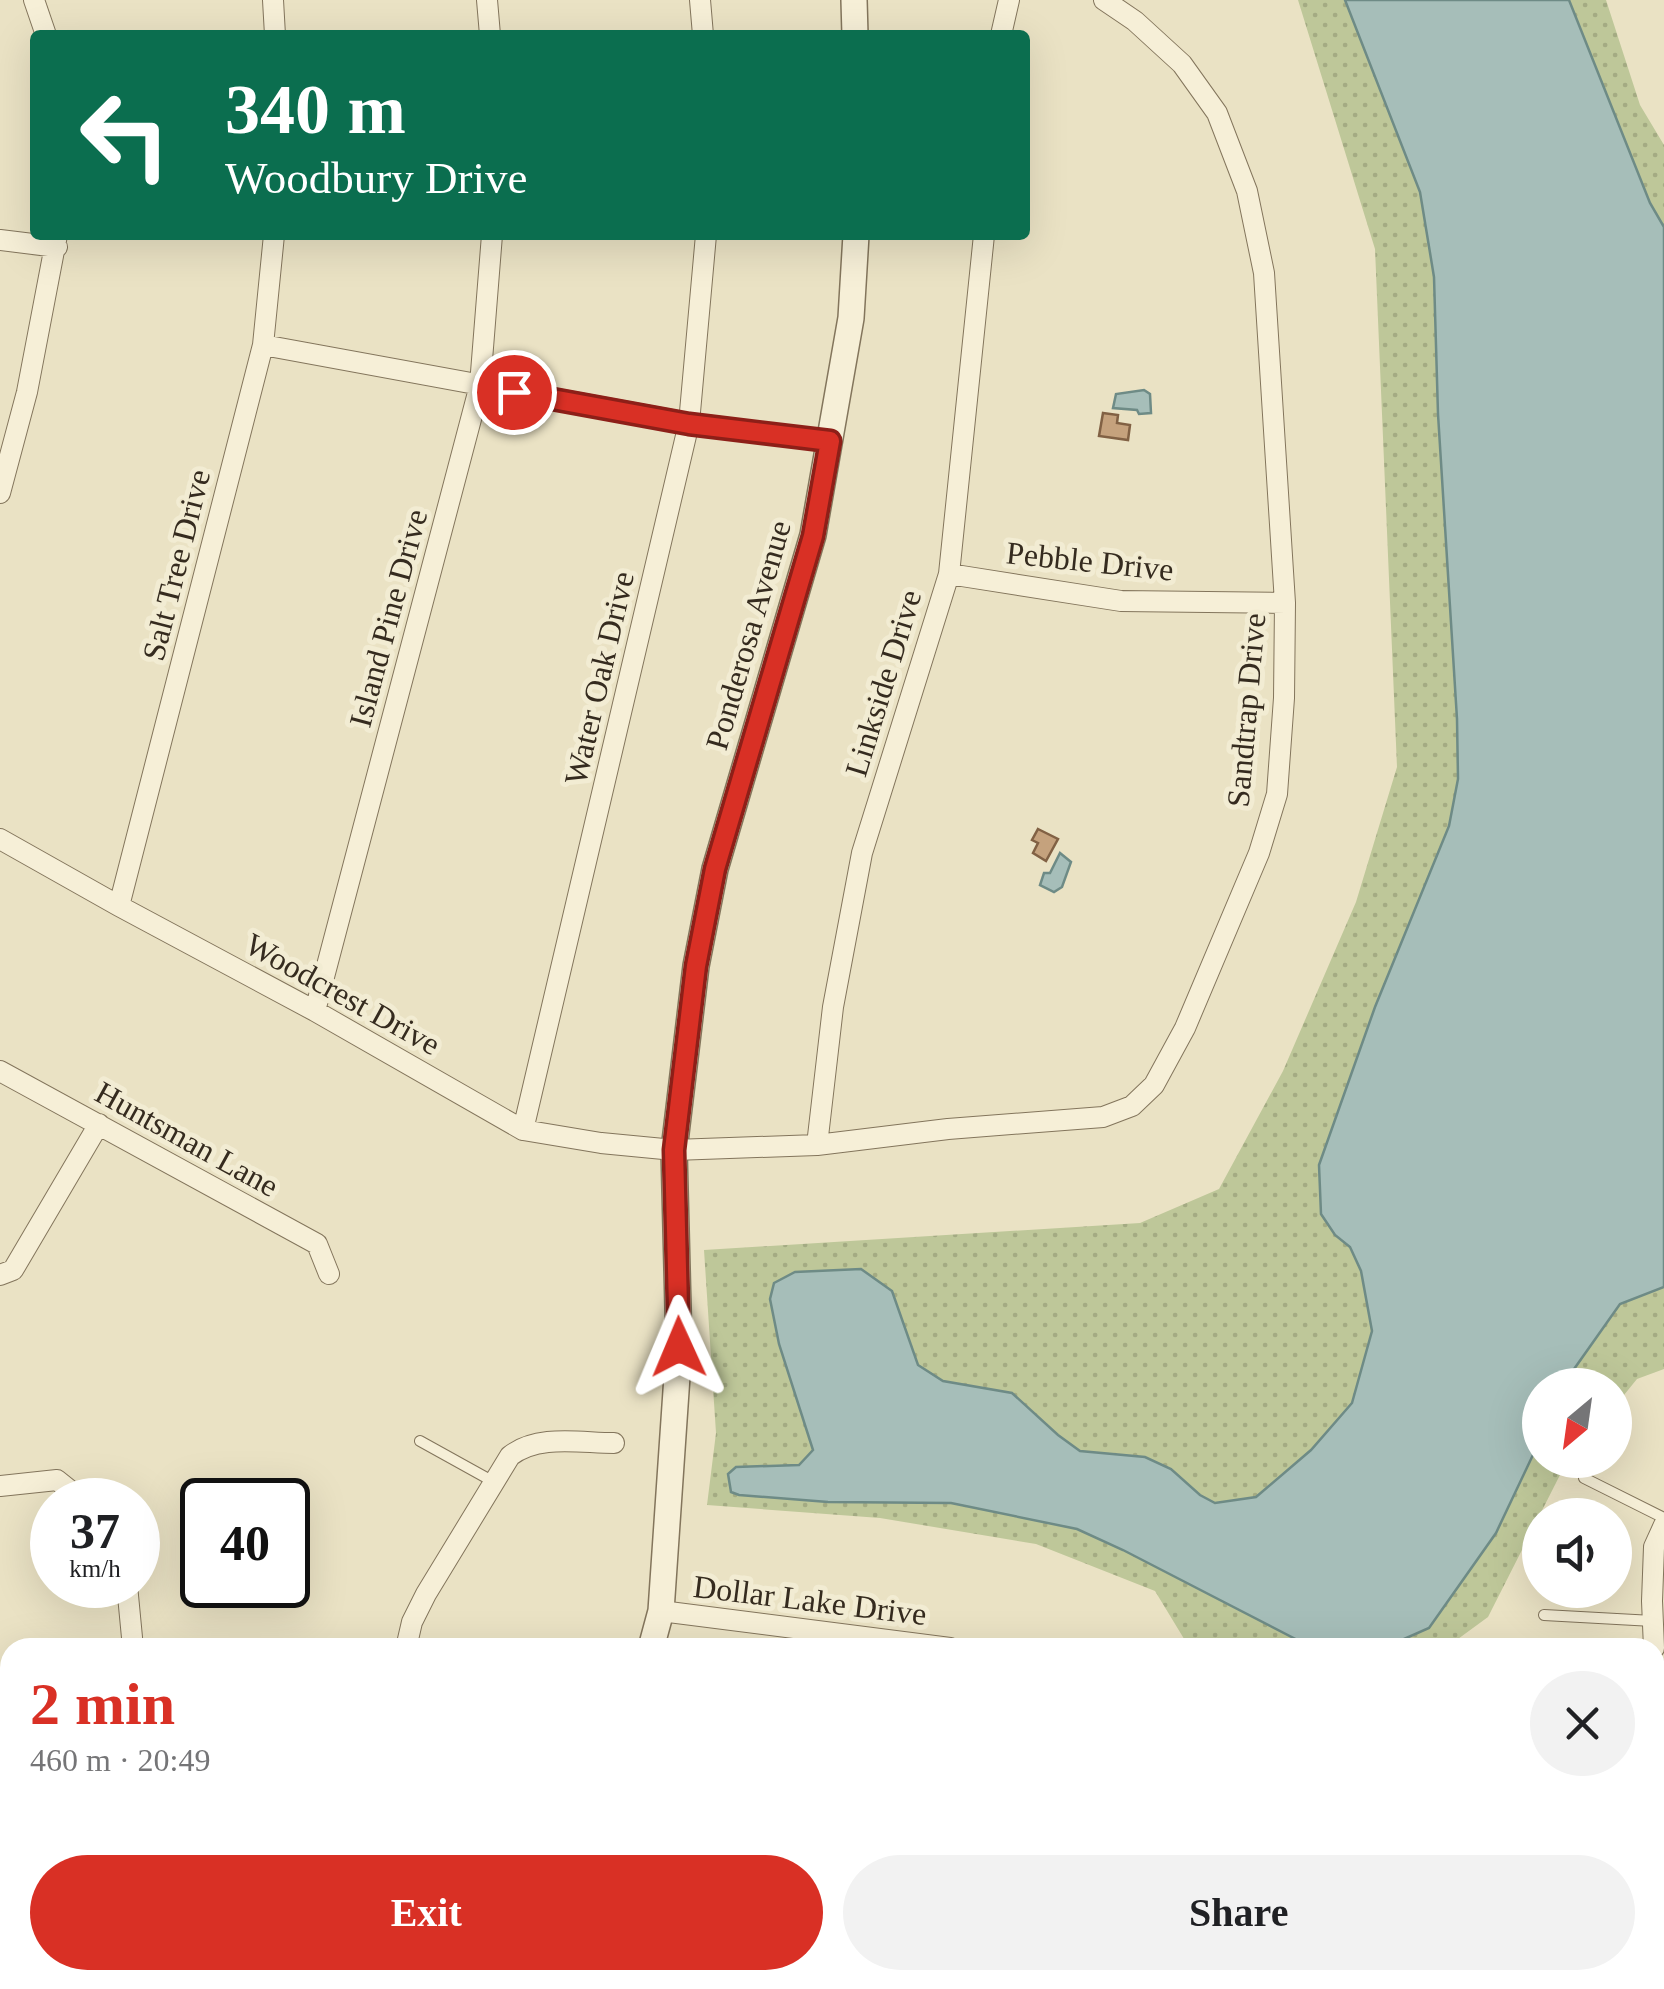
<!DOCTYPE html>
<meta charset="utf-8">
<style>
body{margin:0;font-family:Georgia,serif;background:#f2f2f2;color:#202124;height:100vh;display:flex;flex-direction:column;font-size:38px;white-space:nowrap}
*{box-sizing:border-box;margin:0}
p{font-size:32px;color:#757577}
.icon{flex:none;width:55px;height:55px;fill:none;stroke:currentColor;stroke-width:2;stroke-linecap:round;stroke-linejoin:round}
.map{position:relative;flex:1;overflow:hidden}
.sheet{position:absolute;left:0px;top:1638px;width:1665px;height:352px;display:flex;flex-direction:column;background:#fff;border-radius:30px 30px 0 0;box-shadow:0 10px 40px #0002}
.sheet>*{flex:none}
.banner{position:absolute;left:30px;top:30px;width:1000px;height:210px;border-radius:10px;box-shadow:0 10px 40px #0002;background:#0b6e4f;color:#fff;overflow:hidden}
.needle{width:65px;rotate:209deg}
.tools{position:absolute;left:1522px;top:1368px;display:grid;gap:20px}
.tools a{display:grid;place-items:center;width:110px;height:110px;border-radius:50%;background:#fff;box-shadow:0 10px 40px #0002;font-size:50px}
.speed{position:absolute;left:30px;top:1478px;display:flex;gap:20px;font-size:50px;font-weight:700;text-align:center}
.speed>*{display:grid;place-content:center;width:130px;height:130px;border-radius:50%;background:#fff;box-shadow:0 10px 40px #0002;line-height:1}
.speed small{font-size:25px;font-weight:400}
.speed .limit{border:5px solid #111;border-radius:15px;background:#fff;color:#111}
.pin{position:absolute;display:grid;place-items:center;width:85px;height:85px;color:#fff;margin:-42px;border:5px solid #fff;border-radius:50%;box-shadow:0 2px 10px #0007}
.me{position:absolute;width:110px;margin:-55px;rotate:359deg;stroke-linejoin:round;filter:drop-shadow(0 0 8px #0008)}
.turn{display:flex;align-items:center;gap:35px;height:210px;padding:0 30px;font-size:45px}
.turn .icon{width:130px;height:130px;stroke-width:2.5}
.turn b{display:block;font-size:70px;line-height:85px}
.round{display:grid;place-items:center;flex:none;width:105px;height:105px;border-radius:52px;background:#f2f2f2}
.headline{display:flex;align-items:center;justify-content:space-between;height:170px;padding:0 30px}
h1{font-size:60px;font-weight:700;line-height:75px;color:#d93025}
.primary-button{display:flex;gap:20px;margin-top:auto;padding:20px 30px}
.primary-button a{flex:1;height:115px;border-radius:60px;background:#d93025;color:#fff;font-size:40px;font-weight:700;line-height:115px;text-align:center}
.primary-button a+a{background:#f2f2f2;color:#202124}
.map>svg:first-child{display:block}
.grass{fill:url(#grass-dots)}
.water{fill:#a6beb9;stroke:#6e8b86;stroke-width:2.5}
.building{fill:#c5a27d;stroke:#816144;stroke-width:2.5}
.lines{fill:none;stroke-linecap:round;stroke-linejoin:round}
.service-casing{stroke:#83755c;stroke-width:12}
.minor-casing{stroke:#83755c;stroke-width:22}
.tertiary-casing{stroke:#83755c;stroke-width:28}
.service{stroke:#f6efd7;stroke-width:10}
.minor{stroke:#f6efd7;stroke-width:20}
.tertiary{stroke:#f6efd7;stroke-width:25}
.route-casing{stroke:#8d1f18;stroke-width:25}
.route{stroke:#d93025;stroke-width:18}
.labels{text-anchor:middle;stroke-width:10;stroke-linejoin:round;paint-order:stroke}
.street-label{font-size:32px;fill:#352b1f;stroke:#f2ecd3}
</style>
<div class="map">
<svg width="1664" height="1989" viewBox="0 0 1664 1989">
<defs>
<pattern id="grass-dots" width="8" height="8" patternUnits="userSpaceOnUse" patternTransform="scale(2.5)"><rect width="8" height="8" fill="#bec799"/><path d="M2 2h.1M6 6h.1" fill="none" stroke="#a4ab83" stroke-width="1.8" stroke-linecap="round"/></pattern>
</defs>
<rect width="100%" height="100%" fill="#eae2c4"/>
<!-- grass -->
<path class="grass" d="M1298 0H1345L1346 2 1353 0H1606L1640 105 1664 145V578L1457 719 1458 779 1449 826 1375 1007 1319 1165 1620 1304 1664 1287V1369L1637 1379 1615 1406V1385H1540V1460H1571L1562 1471 1488 1617 1447 1647H1189L1155 1591 1036 1544 880 1518 707 1505 716 1433 704 1250 1140 1223 1219 1189 1283 1071 1356 902 1397 767 1375 249Z
M1125 1980H1231L1227 1989H1121Z"/>
<!-- water -->
<path class="water" d="M1345 0H1569L1650 203 1664 227V1287L1620 1304 1572 1372 1566 1385H1540V1440L1496 1533 1429 1628 1386 1647H1311L1123 1550 1077 1529 951 1503 828 1502 739 1495 731 1492 728 1474 736 1467 799 1465 813 1450 779 1344 770 1299 774 1283 795 1272 861 1269 892 1291 918 1365 943 1381 1012 1393 1058 1435 1080 1451 1145 1457 1171 1469 1200 1495 1215 1503 1256 1497 1311 1450 1352 1403 1372 1331 1361 1271 1350 1247 1335 1235 1321 1214 1319 1165 1375 1007 1449 826 1458 779 1457 719 1438 414 1434 277 1420 192Z
M1144 390 1150 394 1151 413 1139 414 1137 410 1113 408 1116 394Z
M1060 853 1071 862 1062 887 1054 892 1040 885 1044 873H1050Z"/>
<!-- building -->
<path class="building" d="M1103 413 1118 415 1117 423 1130 425 1128 440 1099 436Z
M1038 829 1058 839 1046 861 1033 853 1038 843 1032 840Z"/>
<g class="lines">
<defs>
<path id="service" d="M420 1441 494 1482
M1584 1478 1664 1518
M1544 1615 1653 1621"/>
<path id="minor" d="M34 0 46 35
M273 0 275 35
M487 0 490 35
M700 0 703 35
M1001 35 1009 0
M0 240 57 247
M263 345 689 423 830 441
M0 493 27 392 57 235
M949 574 1121 601 1285 603
M0 839 119 906 315 1011 523 1130 601 1143 674 1150 817 1145 948 1129 1103 1117 1132 1106 1154 1085 1185 1028 1259 853 1277 794 1284 698 1285 603 1264 273 1247 191 1217 113 1182 64 1135 21 1104 0
M119 906 263 345 274 235
M315 1011 480 385 492 235
M0 1071 317 1244 329 1274
M523 1130 689 423 706 235
M817 1145 833 1007 862 853 949 574 984 235
M0 1275 13 1270 99 1124
M0 1486 57 1480 82 1500
M127 1585 133 1648
M661 1611 950 1648
M406 1648 412 1622 426 1594 510 1456C538 1434 580 1443 614 1443
M1654 1648 1652 1601 1654 1547 1664 1525
M1655 1667 1658 1734 1664 1756
M1655 1871 1664 1870
M934 1980 958 1989
M1521 1980 1523 1989
M266 1989 268 1980
M704 1989 707 1980
M987 1989 991 1980"/>
<path id="tertiary" d="M854 0 855 35
M651 1648 661 1611 679 1347 674 1150 696 966 715 869 813 535 851 318 856 235
M548 1989 551 1980"/>
</defs>
<!-- service casing -->
<use href="#service" class="service-casing"/>
<!-- minor casing -->
<use href="#minor" class="minor-casing"/>
<!-- tertiary casing -->
<use href="#tertiary" class="tertiary-casing"/>
<!-- service -->
<use href="#service" class="service"/>
<!-- minor -->
<use href="#minor" class="minor"/>
<!-- tertiary -->
<use href="#tertiary" class="tertiary"/>
</g>
<g class="lines">
<defs>
<path id="route" d="M514 392 689 424 830 441 813 536 715 869 696 966 674 1150 679 1347"/>
</defs>
<!-- route casing -->
<use href="#route" class="route-casing"/>
<!-- route -->
<use href="#route" class="route"/>
</g>
<g class="labels">
<!-- street labels -->
<g class="street-label">
<text transform="translate(1090 561) rotate(6)" y="11">Pebble Drive</text>
<text transform="translate(176 565) rotate(-76)" y="11">Salt Tree Drive</text>
<text transform="translate(388 618) rotate(-75)" y="11">Island Pine Drive</text>
<text transform="translate(748 635) rotate(-74)" y="11">Ponderosa Avenue</text>
<text transform="translate(599 678) rotate(-77)" y="11">Water Oak Drive</text>
<text transform="translate(883 683) rotate(-73)" y="11">Linkside Drive</text>
<text transform="translate(1246 710) rotate(-85)" y="11">Sandtrap Drive</text>
<text transform="translate(343 994) rotate(29)" y="11">Woodcrest Drive</text>
<text transform="translate(187 1139) rotate(29)" y="11">Huntsman Lane</text>
<text transform="translate(810 1600) rotate(7)" y="11">Dollar Lake Drive</text>
</g>
</g>
</svg>
<div class="tools">
<a><svg class="needle" viewBox="-14 -14 28 28"><path d="M0-13l5 13h-10z" fill="#e53935"/><path d="M0 13l5-13h-10z" fill="#757577"/></svg></a>
<a><svg class="icon" aria-label="sound" viewBox="0 0 24 24"><path d="M4 9h4l5-4v14l-5-4H4zM17 9q2 3 0 6"/></svg></a>
</div>
<div class="speed"><div>37<small>km/h</small></div><div class="limit">40</div></div>
<div class="pin" style="left:514px;top:392px;background:#d93025"><svg class="icon" aria-label="arrive" viewBox="0 0 24 24"><path d="M6 21V4h12l-3 4 3 4H6"/></svg></div>
<svg class="me" style="left:679px;top:1347px" viewBox="-20 -20 40 40"><path d="M0-17L14 15 0 8-14 15z" fill="#d93025" stroke="#fff" stroke-width="4"/></svg>
<div class="banner">
<div class="turn"><svg class="icon" aria-label="left" viewBox="0 0 24 24"><path d="M17 20v-9H6M10 6l-5 5 5 5"/></svg><div><b>340 m</b>Woodbury Drive</div></div>
</div>
<section class="sheet">
<div class="headline"><div><h1>2 min</h1><p>460 m · 20:49</p></div><a class="round"><svg class="icon" aria-label="close" viewBox="0 0 24 24"><path d="M6 6l12 12M18 6L6 18"/></svg></a></div>
<div class="primary-button"><a>Exit</a><a>Share</a></div>
</section>
</div>
